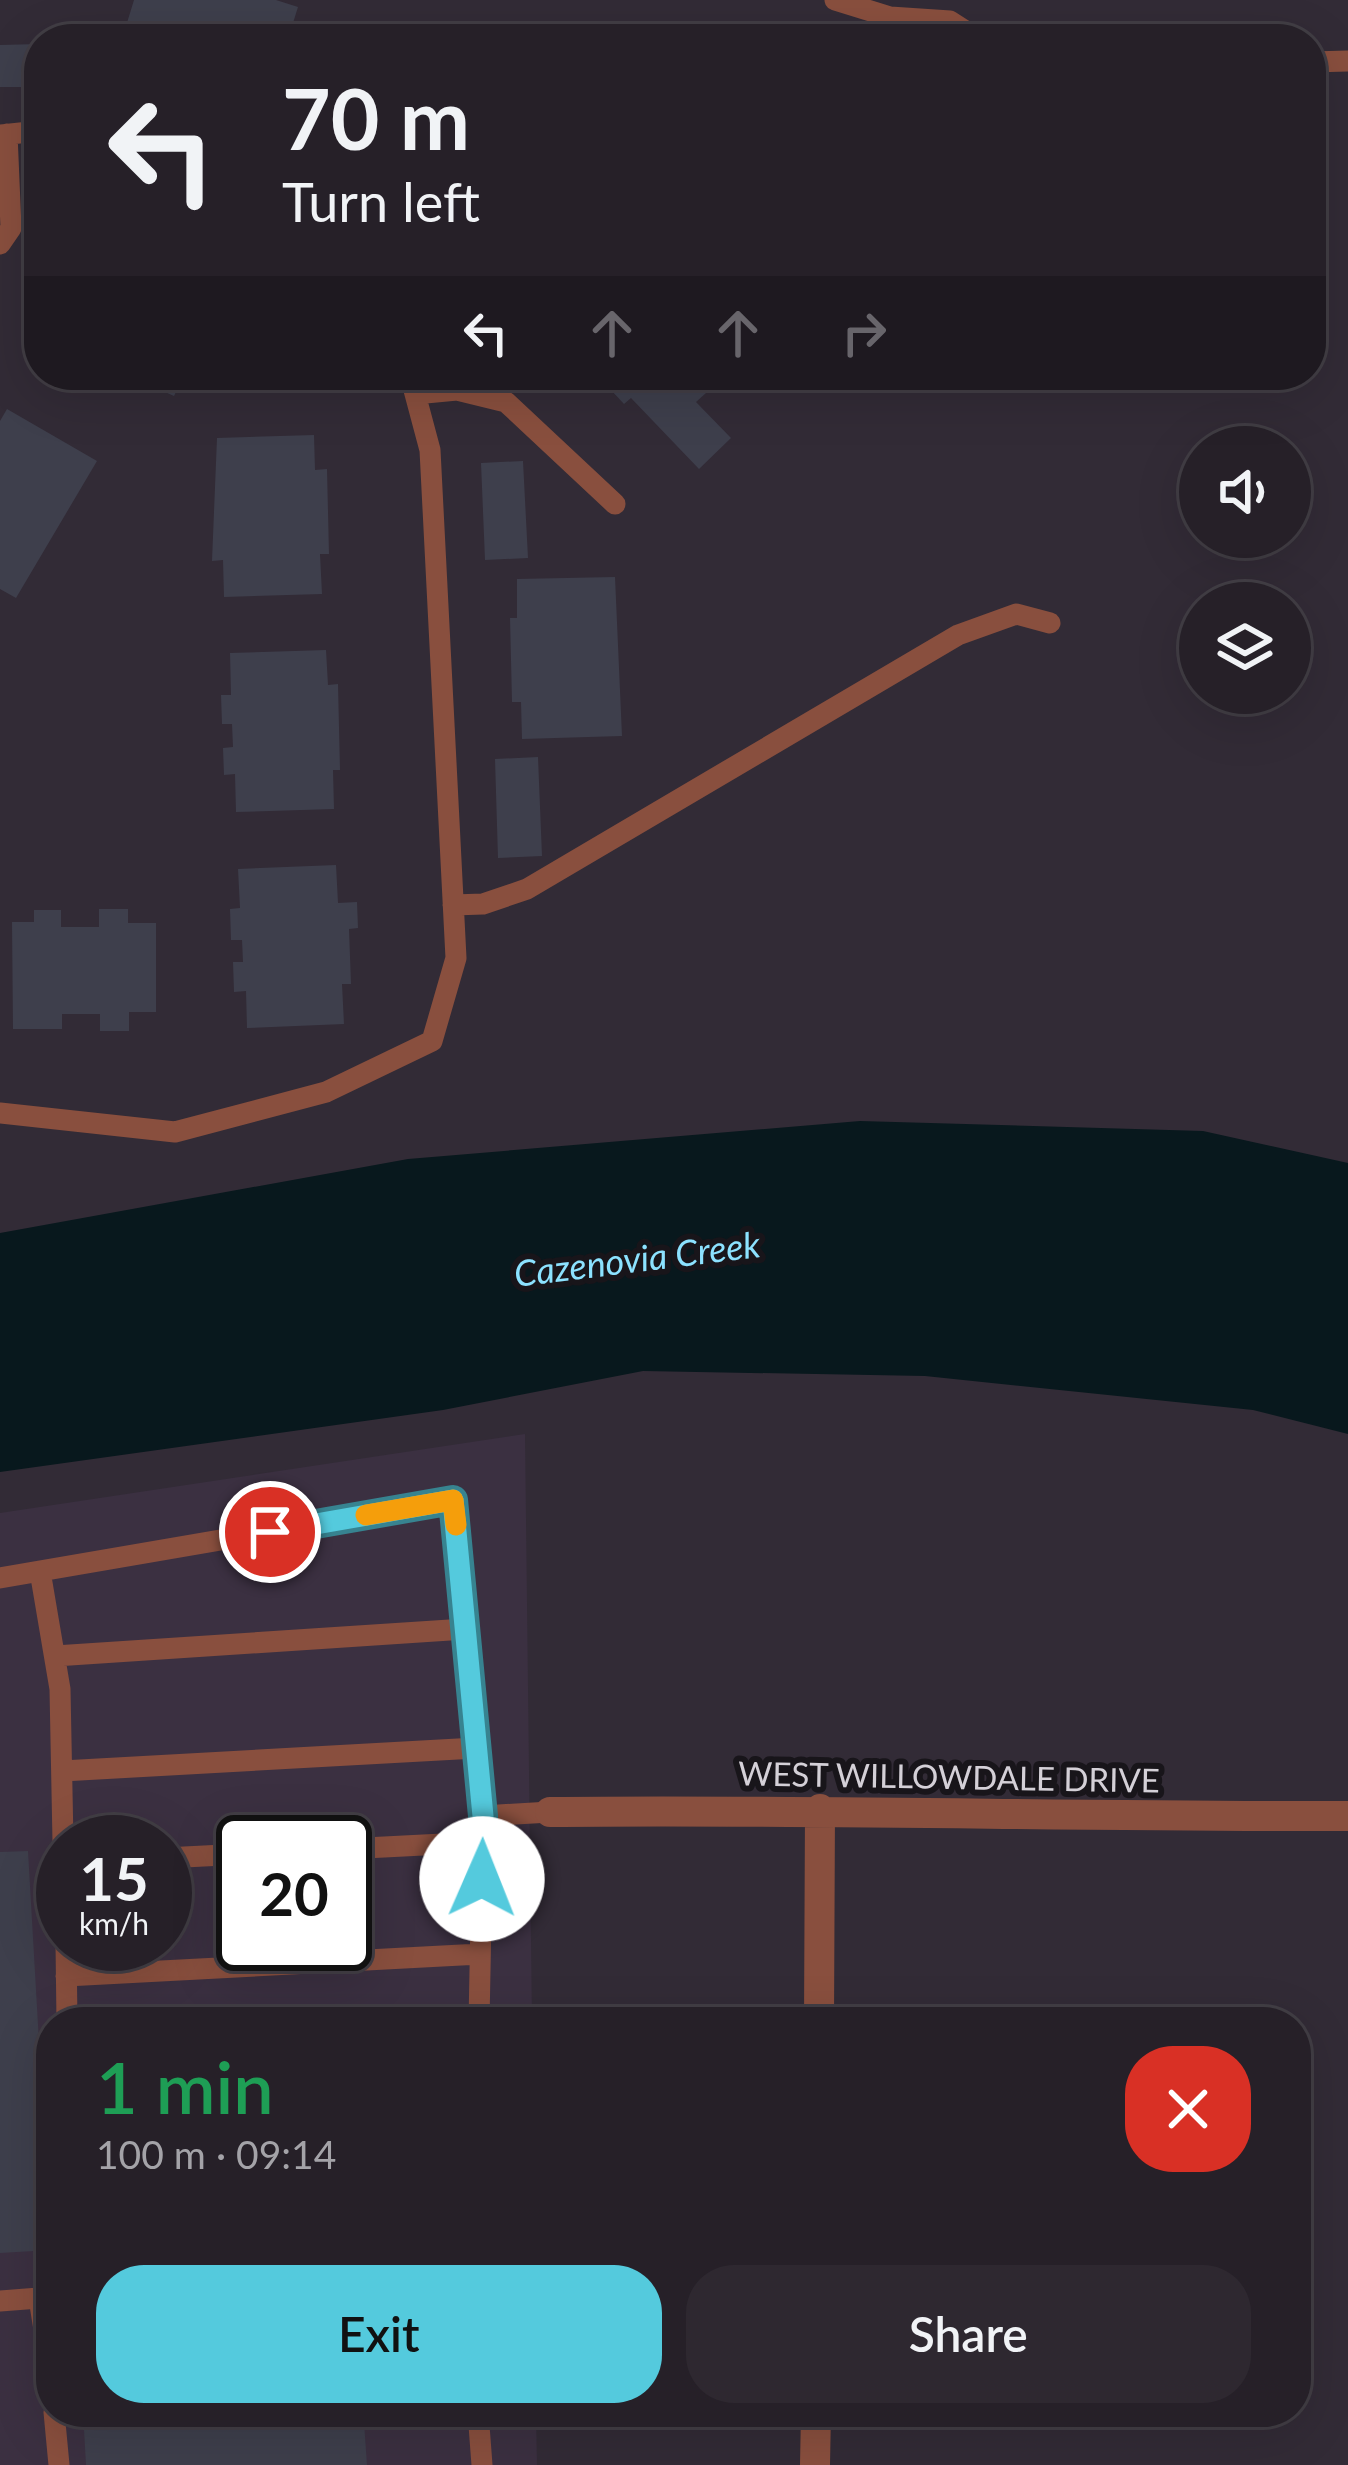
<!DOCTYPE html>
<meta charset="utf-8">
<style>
body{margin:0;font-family:Lato,sans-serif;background:#2e2830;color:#f1f3f6;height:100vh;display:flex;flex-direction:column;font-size:45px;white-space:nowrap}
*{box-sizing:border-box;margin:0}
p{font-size:39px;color:#a4a3a8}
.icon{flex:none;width:66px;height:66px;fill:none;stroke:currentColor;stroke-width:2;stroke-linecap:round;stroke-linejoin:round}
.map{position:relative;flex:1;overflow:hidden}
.panel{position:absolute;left:36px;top:2007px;width:1275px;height:420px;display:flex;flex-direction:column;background:#262028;border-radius:48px;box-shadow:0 12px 48px #0002,0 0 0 3px #423e45}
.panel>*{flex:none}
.hud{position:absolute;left:24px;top:24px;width:1302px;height:366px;border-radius:48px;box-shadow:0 12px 48px #0002,0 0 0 3px #423e45;background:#262028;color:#f1f3f6;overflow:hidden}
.fabs{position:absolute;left:1179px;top:426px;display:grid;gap:24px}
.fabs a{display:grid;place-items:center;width:132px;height:132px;border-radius:50%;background:#262028;box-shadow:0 12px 48px #0002,0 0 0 3px #423e45;font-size:60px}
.speed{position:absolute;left:36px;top:1815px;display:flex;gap:24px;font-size:60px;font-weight:700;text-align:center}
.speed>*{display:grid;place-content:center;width:156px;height:156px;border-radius:50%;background:#262028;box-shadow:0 12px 48px #0002,0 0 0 3px #423e45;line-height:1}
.speed small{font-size:30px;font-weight:400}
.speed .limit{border:6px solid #111;border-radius:18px;background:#fff;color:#111}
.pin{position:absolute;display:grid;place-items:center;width:102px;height:102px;color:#fff;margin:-51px;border:6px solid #fff;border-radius:50%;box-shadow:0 3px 12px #0007}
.me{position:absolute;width:132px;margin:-66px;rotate:1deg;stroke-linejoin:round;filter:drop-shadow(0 0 9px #0008)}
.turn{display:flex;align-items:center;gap:42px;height:252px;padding:0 60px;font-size:54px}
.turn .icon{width:156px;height:156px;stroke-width:2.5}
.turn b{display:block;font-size:84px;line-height:102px}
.lanes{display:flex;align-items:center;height:114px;padding:0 60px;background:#0003;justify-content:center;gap:60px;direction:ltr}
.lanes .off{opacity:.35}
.round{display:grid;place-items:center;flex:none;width:126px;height:126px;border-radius:48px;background:#2e2830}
.headline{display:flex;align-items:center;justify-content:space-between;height:204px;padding:0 60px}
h1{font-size:72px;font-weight:600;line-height:90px;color:#1e9e55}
.primary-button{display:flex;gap:24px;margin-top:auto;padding:24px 60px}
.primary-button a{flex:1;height:138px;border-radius:48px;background:#54cadd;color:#111;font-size:48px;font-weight:600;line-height:138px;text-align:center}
.primary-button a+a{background:#2e2830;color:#f1f3f6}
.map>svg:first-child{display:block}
.built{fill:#3b3041;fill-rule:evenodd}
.water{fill:#08181d}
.building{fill:#3e3f4c}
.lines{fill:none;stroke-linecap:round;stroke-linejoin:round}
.lane{stroke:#894f3e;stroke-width:21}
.street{stroke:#894f3e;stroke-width:30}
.route-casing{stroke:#378390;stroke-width:30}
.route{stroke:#54cadd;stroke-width:21}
.slow{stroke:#f59e0b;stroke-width:21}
.labels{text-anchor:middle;stroke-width:12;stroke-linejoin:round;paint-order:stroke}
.street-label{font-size:33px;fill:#d4d0d7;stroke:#18151a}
.water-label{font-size:36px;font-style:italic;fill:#8ce2ff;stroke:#18151a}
</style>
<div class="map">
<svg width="1348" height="2465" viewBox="0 0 1348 2465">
<rect width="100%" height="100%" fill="#322b36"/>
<!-- built -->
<path class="built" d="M525 1434 532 2022H51V2412H536L537 2465H0V1513ZM63 1842H165V1944H63ZM243 1842H345V1944H243Z"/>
<!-- water -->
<path class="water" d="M860 1121 1203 1131 1348 1163V1434L1253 1410 925 1376 643 1371 443 1410 0 1472V1233L408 1159Z"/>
<!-- building -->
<path class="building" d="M134 0H276L298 7 288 39H122Z
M39 44V87H0V45Z
M127 375H184L174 396Z
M597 375H689L706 393 696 402 731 438 699 469 631 398 624 404Z
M7 409 97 461 16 598 0 589V421Z
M314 435 315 470 327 469 329 554H320L322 594 224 597 223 560 212 561 217 438Z
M523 461 528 558 485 560 481 463Z
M615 577 622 736 522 739 521 702H512L510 618H517V579Z
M326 650 328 685 338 684 340 770H333L334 809 236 812 235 774 224 775 223 748 233 747 232 724H222L221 695H231L230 653Z
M538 757 542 856 498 858 495 759Z
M336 865 338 903 357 902 358 928 349 929 351 984H342L344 1024 247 1028 246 991 234 992 233 962H243L242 940H231L230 909 240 908 238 869Z
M99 909H128V923H156V1012H129V1031H100V1014H62V1029H13L12 922H34V910H61V927H99Z
M28 1851 51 2250 0 2253V1852Z
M83 2412H401L402 2419 364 2422 367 2465H86Z"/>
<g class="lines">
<!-- lane -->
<path class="lane" d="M835 0 890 17 950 21 978 39
M1311 62 1348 61
M0 135 39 131
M0 244 11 228 7 134
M415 394 457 390 506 402 615 504
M453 905 483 904 527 889 958 635 1016 614 1050 623
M0 1113 175 1132 326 1092 432 1041 456 958 430 450 410 375
M40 1571 60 1689 63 1842
M0 1578 453 1500 483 1816
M55 1656 465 1629
M62 1771 476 1748
M345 1849 482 1842
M165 1858 243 1854
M66 1944 67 2022
M66 1976 480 1954
M479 2022 483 1816 550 1812
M51 2281 39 2298 51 2374
M0 2301 39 2298
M54 2412 59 2465
M478 2412 482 2465"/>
<!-- street -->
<path class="street" d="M550 1812C816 1809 1082 1817 1348 1816
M819 2022 820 1809
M815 2465 816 2412"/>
</g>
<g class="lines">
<defs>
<path id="route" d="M270 1532 453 1500 483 1816 482 1879"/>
</defs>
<!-- route casing -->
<use href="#route" class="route-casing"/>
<!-- route -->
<use href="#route" class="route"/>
<!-- slow -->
<path class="slow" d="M366 1515 453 1500 456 1525"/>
</g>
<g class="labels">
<!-- street labels -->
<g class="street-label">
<text transform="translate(949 1777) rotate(1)" y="12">WEST WILLOWDALE DRIVE</text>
</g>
<!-- water labels -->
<g class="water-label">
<text transform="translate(637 1259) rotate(-7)" y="13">Cazenovia Creek</text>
</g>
</g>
</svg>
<div class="fabs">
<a><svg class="icon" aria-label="sound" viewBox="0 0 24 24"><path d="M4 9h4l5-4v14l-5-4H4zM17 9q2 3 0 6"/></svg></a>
<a><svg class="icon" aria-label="layers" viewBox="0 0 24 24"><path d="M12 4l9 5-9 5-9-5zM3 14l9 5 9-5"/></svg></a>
</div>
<div class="speed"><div>15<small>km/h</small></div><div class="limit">20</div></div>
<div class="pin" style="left:270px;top:1532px;background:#d93025"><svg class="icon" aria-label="arrive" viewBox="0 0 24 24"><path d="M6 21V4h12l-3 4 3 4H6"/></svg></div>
<svg class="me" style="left:482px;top:1879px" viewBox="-20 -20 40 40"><circle r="19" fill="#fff"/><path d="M0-13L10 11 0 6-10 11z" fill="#54cadd"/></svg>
<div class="hud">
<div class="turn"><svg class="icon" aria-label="left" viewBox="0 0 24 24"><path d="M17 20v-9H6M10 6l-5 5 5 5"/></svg><div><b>70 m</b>Turn left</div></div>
<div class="lanes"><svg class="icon" aria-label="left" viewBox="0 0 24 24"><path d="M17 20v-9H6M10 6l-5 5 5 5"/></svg><svg class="icon off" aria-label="ahead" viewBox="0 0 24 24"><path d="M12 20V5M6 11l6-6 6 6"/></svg><svg class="icon off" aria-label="ahead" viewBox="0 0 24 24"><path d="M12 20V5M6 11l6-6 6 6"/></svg><svg class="icon off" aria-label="right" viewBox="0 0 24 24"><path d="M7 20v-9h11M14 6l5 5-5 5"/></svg></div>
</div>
<section class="panel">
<div class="headline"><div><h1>1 min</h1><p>100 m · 09:14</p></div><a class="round" style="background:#d93025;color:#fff"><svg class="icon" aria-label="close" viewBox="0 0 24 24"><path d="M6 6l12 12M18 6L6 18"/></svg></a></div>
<div class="primary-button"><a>Exit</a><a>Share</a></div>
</section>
</div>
